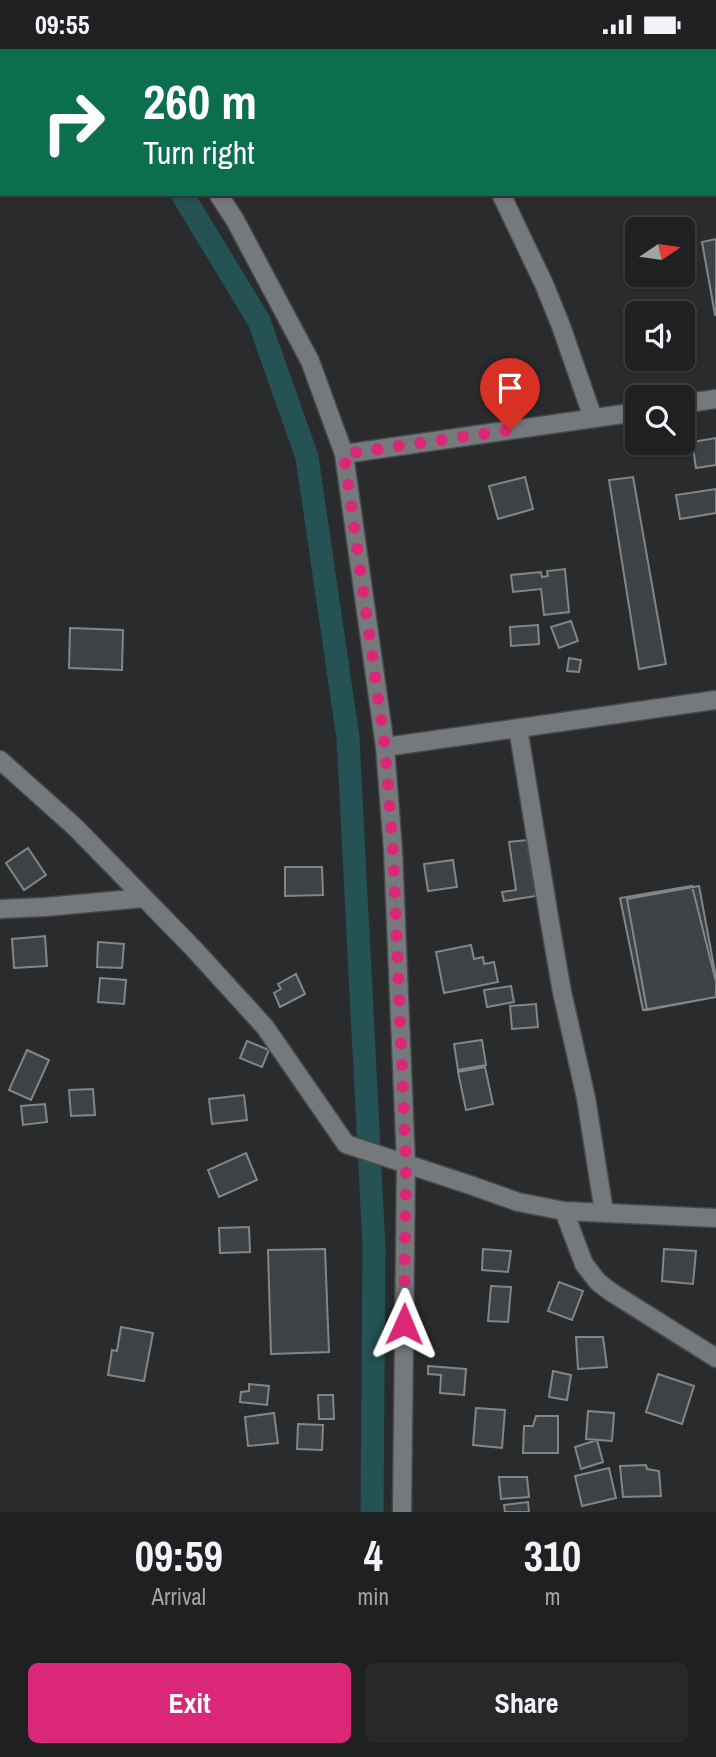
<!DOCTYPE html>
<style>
body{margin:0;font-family:"Archivo Narrow",sans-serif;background:#27282a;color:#f1f3f6;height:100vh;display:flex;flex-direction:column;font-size:26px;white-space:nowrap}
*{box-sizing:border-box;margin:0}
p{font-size:23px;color:#a1a3a5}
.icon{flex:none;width:38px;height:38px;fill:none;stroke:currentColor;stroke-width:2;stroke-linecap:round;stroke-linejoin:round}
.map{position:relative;height:1463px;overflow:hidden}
.sheet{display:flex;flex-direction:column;background:#1f2022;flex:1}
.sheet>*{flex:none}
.banner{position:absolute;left:0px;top:0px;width:718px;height:147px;box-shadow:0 2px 5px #0004,0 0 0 2px #3c3e40;background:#0b6e4f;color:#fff;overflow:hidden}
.needle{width:46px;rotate:77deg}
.tools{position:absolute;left:625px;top:168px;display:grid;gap:14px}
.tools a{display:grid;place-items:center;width:70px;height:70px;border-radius:10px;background:#1f2022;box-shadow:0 2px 5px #0004,0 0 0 2px #3c3e40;font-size:35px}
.pin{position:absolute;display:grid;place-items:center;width:60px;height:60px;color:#fff;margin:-72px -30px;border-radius:50% 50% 50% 0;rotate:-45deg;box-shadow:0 0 7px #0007}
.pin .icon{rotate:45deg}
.me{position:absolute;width:77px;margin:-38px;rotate:1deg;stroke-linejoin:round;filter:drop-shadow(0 0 5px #0008)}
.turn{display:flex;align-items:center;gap:24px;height:147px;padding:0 28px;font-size:32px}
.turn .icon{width:91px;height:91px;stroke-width:2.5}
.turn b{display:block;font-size:49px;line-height:60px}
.eta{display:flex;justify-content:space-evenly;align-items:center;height:119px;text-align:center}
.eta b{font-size:42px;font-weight:700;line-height:49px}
.action{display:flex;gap:14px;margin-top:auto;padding:14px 28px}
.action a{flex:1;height:80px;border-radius:10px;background:#db2777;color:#fff;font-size:28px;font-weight:700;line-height:80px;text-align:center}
.action a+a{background:#27282a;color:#f1f3f6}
.status{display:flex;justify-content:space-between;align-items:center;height:49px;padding:0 35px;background:#1f2022;direction:ltr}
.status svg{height:19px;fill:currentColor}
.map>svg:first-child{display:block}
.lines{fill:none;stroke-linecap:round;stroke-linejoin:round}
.canal{stroke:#255255;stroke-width:23}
.building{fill:#3f4244;stroke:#828688;stroke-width:2}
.minor-casing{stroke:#47484b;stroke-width:21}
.minor{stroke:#76797c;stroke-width:18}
.route{stroke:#db2777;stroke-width:12;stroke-dasharray:0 21.6}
</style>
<div class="status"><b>09:55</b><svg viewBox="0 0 49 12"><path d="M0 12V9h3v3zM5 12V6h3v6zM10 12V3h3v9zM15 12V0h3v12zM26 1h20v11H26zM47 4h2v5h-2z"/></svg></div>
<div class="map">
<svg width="716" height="1463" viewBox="0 0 716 1463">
<rect width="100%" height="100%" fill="#292b2d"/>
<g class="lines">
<!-- canal -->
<path class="canal" d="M93 0 94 2
M182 145 259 272 307 408 348 689 374 1198 372 1463"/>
</g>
<!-- building -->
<path class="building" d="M716 190V266H715L702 193Z
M716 389V416L696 419 692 393Z
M525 428 533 460 498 470 489 437Z
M633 428 666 615 639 620 609 431Z
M716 440V464L680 470 676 446Z
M565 520 569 563 544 566 541 540 513 543 511 526 541 523 542 528 548 527 547 522Z
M571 572 578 592 559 599 551 578Z
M538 576 539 595 511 597 510 578Z
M70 579 123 581 122 621 69 619Z
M569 609 581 611 579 623 567 622Z
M527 791 536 847 504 852 502 843 516 841 509 793Z
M28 799 46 826 24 841 6 814Z
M453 811 457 838 428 842 424 815Z
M285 818H322L323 846 285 847Z
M692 837 716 933V948L643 961 620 849Z
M699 837 716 928V948L647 961 627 850Z
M45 887 47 917 14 919 12 890Z
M98 893 124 895 122 919 97 918Z
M471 896 474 910 483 908 484 915 494 913 498 933 444 944 436 903Z
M296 925 305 945 280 958 274 944 281 940 278 935Z
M100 929 126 931 124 955 98 953Z
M511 937 514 953 487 958 484 941Z
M536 955 538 978 512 980 510 957Z
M482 991 486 1016 458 1021 454 995Z
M247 992 269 1001 262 1018 240 1009Z
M27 1001 49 1011 31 1051 9 1041Z
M485 1018 493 1055 466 1061 458 1023Z
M93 1040 95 1066 71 1067 69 1041Z
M244 1046 247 1071 212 1075 209 1050Z
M45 1055 47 1073 23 1076 21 1057Z
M246 1104 257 1131 219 1148 208 1121Z
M249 1178 250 1203 220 1204 219 1179Z
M325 1200 329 1303 271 1305 268 1201Z
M483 1200 511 1202 508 1223 482 1221Z
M664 1200 696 1202 693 1235 662 1232Z
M559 1233 583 1242 572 1271 548 1262Z
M491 1237 511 1238 508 1273 488 1272Z
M121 1278 153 1284 144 1332 108 1326 112 1301 117 1302Z
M576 1288H603L607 1318 578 1320Z
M428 1317 466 1320 464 1346 440 1344 441 1326 428 1325Z
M553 1322 571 1326 567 1351 549 1348Z
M658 1325 694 1337 682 1375 646 1363Z
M249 1335 269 1337 267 1356 240 1353 241 1343 249 1342Z
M318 1346H333L334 1370H319Z
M476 1359 505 1361 502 1399 473 1396Z
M588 1362 614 1364 612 1392 586 1390Z
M274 1364 278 1394 248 1397 245 1368Z
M536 1367H558V1404H523L524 1377H533Z
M298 1375 323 1376 322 1401 297 1400Z
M597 1391 603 1413 581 1420 575 1398Z
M646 1416 647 1420 659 1422 661 1447 623 1448 620 1417Z
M609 1419 616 1449 582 1457 575 1427Z
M499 1428H527L529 1448 501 1450Z
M528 1453 529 1463H505L504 1456Z"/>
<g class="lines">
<defs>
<path id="minor" d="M124 0 125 2
M546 2 548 0
M218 145 235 171 310 312 344 405 385 698 393 801 406 1115 402 1463
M501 145 544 235 561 277 593 369
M682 355 716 350
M344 405 637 363
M518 679 550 874 562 943 586 1049 604 1163
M385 698 716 651
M0 711 75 778 194 900 265 978 346 1095 470 1136 518 1153 564 1162 716 1169
M0 860 45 858 144 849
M564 1162 584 1215 598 1233 611 1243 716 1309"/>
</defs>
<!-- minor casing -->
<use href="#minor" class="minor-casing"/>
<!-- minor -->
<use href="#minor" class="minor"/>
</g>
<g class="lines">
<!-- route -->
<path class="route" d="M404 1275 406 1115 393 802 385 698 344 405 510 381"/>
</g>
</svg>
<div class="tools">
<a><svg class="needle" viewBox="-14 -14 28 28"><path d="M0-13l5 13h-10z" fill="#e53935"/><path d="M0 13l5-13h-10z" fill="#a1a3a5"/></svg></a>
<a><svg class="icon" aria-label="sound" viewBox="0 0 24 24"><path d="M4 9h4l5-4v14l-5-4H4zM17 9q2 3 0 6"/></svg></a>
<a><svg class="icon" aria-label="search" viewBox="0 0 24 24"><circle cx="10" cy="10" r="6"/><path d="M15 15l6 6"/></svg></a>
</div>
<div class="pin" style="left:510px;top:381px;background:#d93025"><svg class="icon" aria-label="arrive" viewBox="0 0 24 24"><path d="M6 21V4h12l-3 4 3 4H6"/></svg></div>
<svg class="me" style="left:404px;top:1275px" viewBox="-20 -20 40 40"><path d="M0-17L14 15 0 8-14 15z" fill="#db2777" stroke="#fff" stroke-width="4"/></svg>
<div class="banner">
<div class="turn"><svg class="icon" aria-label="right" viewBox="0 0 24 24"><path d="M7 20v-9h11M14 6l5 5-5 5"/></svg><div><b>260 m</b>Turn right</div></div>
</div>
</div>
<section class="sheet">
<div class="eta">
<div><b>09:59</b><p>Arrival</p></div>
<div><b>4</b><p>min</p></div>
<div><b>310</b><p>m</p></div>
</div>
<div class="action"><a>Exit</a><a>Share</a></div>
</section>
